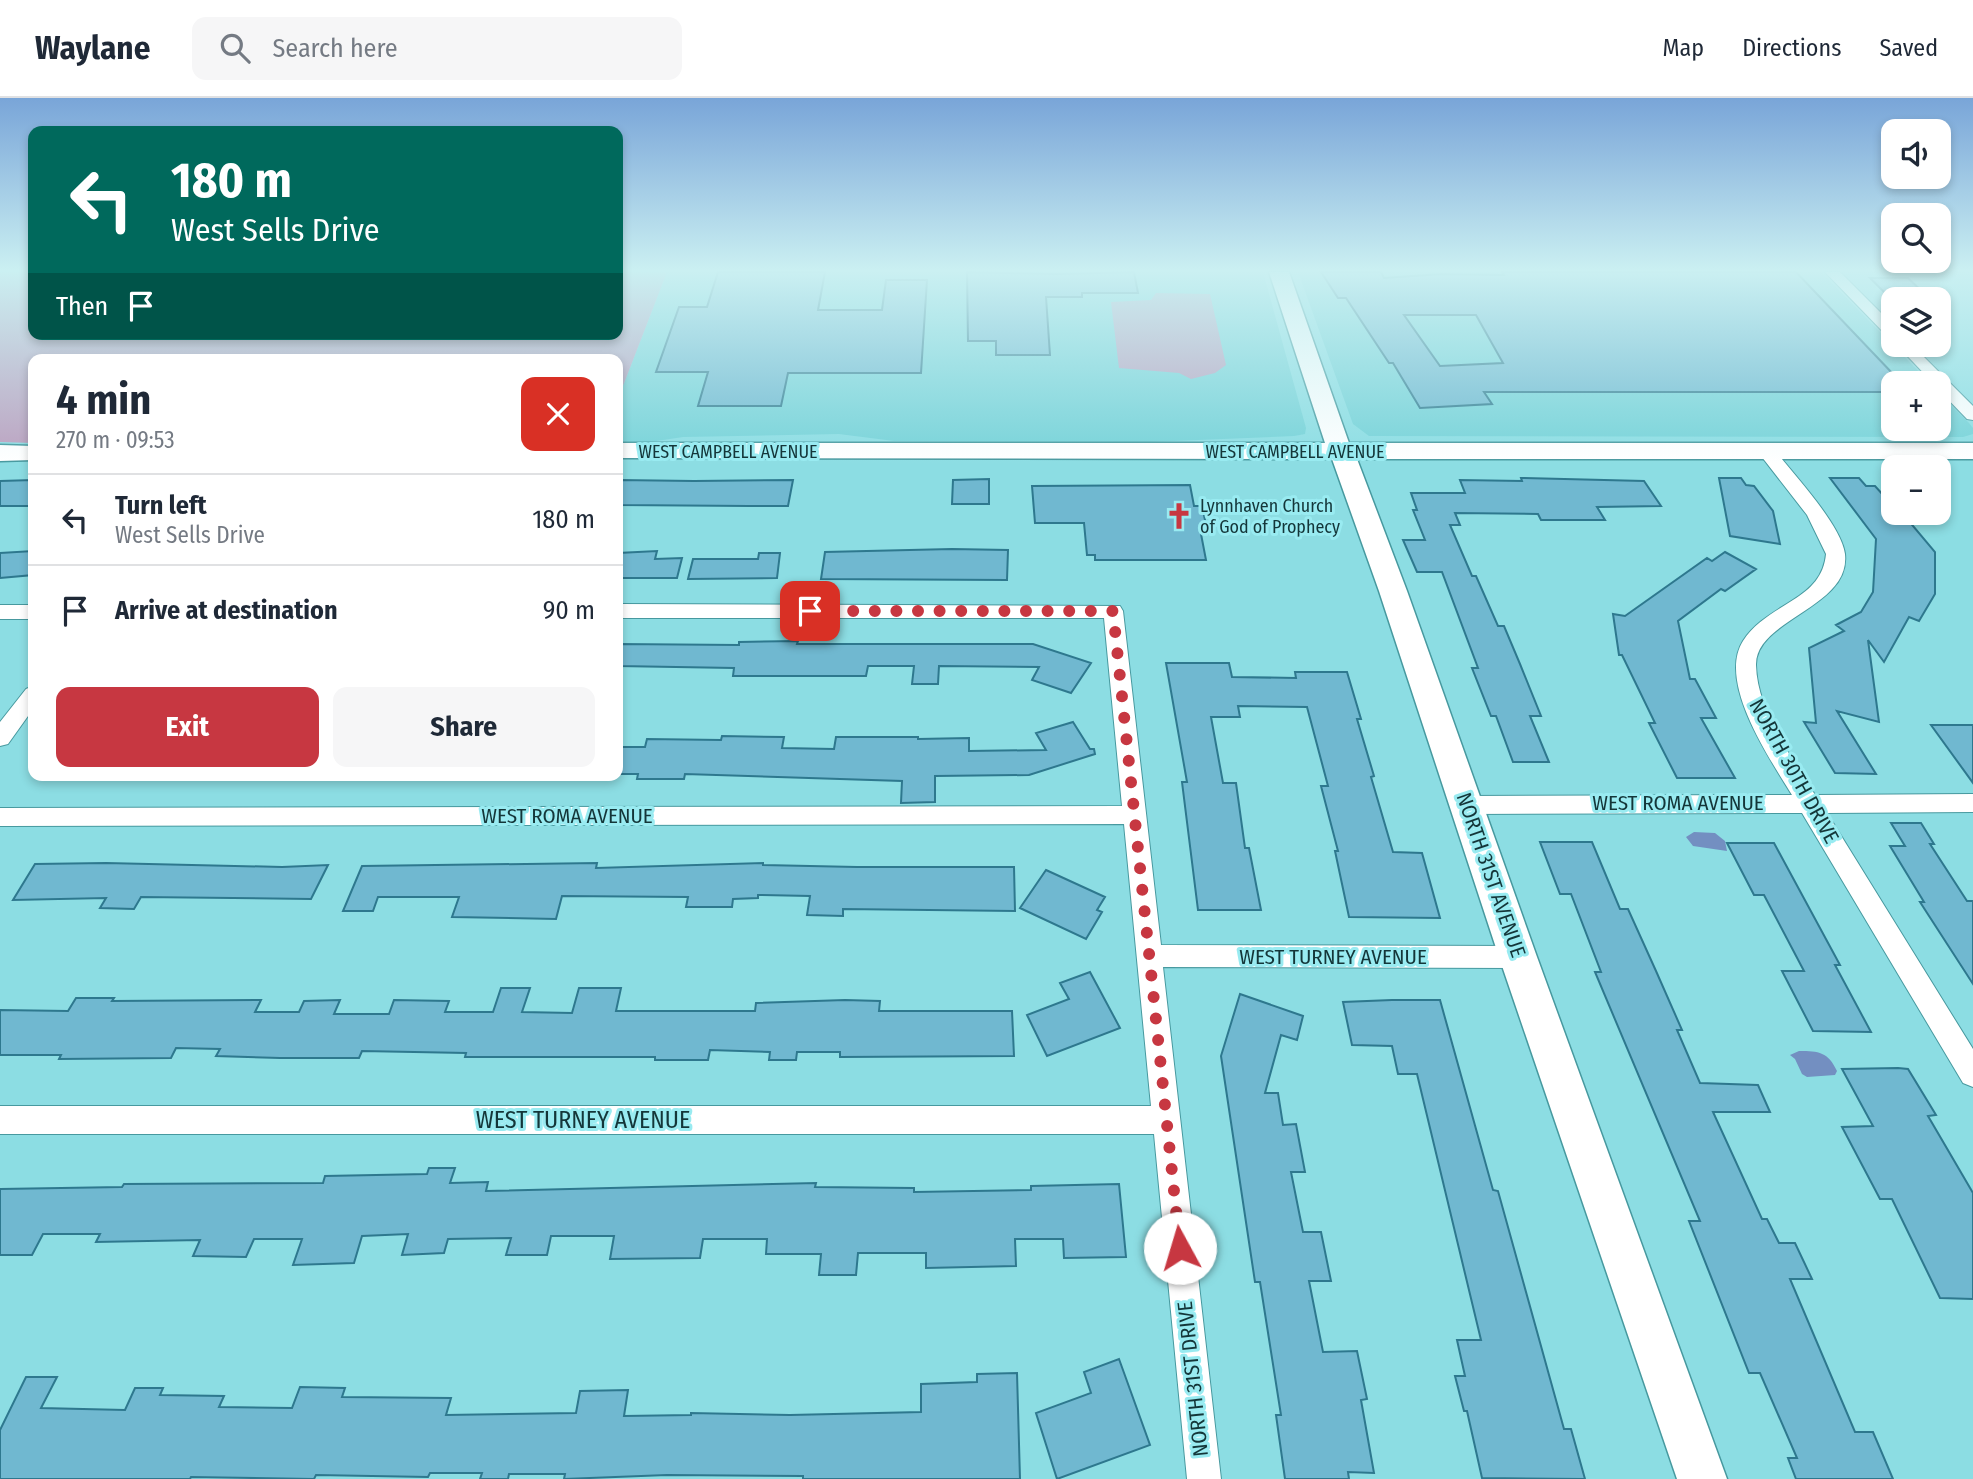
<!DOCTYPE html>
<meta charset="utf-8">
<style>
body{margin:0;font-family:"Fira Sans Condensed",sans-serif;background:#f6f6f7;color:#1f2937;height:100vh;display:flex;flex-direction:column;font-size:26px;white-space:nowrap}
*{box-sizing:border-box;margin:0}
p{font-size:23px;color:#747a83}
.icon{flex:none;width:38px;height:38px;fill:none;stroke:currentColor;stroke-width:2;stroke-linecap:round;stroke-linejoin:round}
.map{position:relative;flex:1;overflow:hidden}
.panel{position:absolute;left:28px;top:256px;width:595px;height:427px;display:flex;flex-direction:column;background:#fff;border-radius:14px;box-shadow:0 4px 10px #0003}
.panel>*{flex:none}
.top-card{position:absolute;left:28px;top:28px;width:595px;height:214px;border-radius:14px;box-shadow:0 4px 10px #0003;background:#00695c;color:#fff;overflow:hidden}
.controls{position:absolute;left:1881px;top:21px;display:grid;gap:14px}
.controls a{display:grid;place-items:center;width:70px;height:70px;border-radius:14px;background:#fff;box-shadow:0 4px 10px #0003;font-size:35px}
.pin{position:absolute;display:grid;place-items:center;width:60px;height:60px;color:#fff;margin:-30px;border-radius:14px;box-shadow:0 4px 10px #0006}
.me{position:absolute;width:77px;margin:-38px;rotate:354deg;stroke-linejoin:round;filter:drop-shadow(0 0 5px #0008)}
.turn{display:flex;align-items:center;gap:24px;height:147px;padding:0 28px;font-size:32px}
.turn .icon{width:91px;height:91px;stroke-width:2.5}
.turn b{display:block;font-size:49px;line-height:60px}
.then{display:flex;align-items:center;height:66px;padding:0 28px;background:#0003;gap:14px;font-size:26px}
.round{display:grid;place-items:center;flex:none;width:74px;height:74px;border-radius:14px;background:#f6f6f7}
.summary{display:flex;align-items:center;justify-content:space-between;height:119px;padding:0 28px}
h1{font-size:42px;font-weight:700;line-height:52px}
.cta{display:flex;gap:14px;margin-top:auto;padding:14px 28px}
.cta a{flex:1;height:80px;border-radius:14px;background:#c73741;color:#fff;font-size:28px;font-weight:700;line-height:80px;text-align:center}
.cta a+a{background:#f6f6f7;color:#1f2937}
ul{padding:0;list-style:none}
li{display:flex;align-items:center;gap:21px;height:91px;padding:0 28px;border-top:2px solid #e0e1e3}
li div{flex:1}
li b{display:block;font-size:26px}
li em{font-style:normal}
header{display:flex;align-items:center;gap:42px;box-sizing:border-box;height:98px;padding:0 35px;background:#fff;border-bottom:2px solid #e0e1e3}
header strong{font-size:33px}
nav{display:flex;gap:38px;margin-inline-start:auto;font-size:24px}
.search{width:490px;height:63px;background:#f6f6f7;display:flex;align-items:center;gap:18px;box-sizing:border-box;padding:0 24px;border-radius:14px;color:#747a83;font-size:26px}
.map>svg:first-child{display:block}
.built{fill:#76d2d8}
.green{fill:#bba0bf}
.water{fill:#738fc1}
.building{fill:#70b8d0;stroke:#2e788e;stroke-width:2;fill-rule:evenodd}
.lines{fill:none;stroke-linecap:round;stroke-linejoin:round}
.street-casing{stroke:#47999f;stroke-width:2}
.secondary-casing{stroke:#47999f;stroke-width:3}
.street{fill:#fff;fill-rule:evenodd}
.secondary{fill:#fff;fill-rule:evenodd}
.route{stroke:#c73741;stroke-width:12;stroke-dasharray:0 21.6}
.labels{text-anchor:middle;stroke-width:6;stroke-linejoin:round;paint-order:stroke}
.far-street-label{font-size:18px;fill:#143639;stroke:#99ebf1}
.far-poi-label{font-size:18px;fill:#143639;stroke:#99ebf1;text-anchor:start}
.street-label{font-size:21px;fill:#143639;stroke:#99ebf1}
.near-street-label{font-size:24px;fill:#143639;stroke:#99ebf1}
</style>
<header>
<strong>Waylane</strong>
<div class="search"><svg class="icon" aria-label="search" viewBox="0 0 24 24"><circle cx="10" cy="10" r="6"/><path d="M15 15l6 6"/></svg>Search here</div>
<nav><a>Map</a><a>Directions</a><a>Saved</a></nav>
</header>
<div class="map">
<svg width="1973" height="1381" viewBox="0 0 1973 1381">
<rect width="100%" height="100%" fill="#8cdde3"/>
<!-- built -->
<path class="built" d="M667 174H1263L1306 330 1305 336 1294 338 1149 344 894 343 839 336 683 339 650 344 618 345V301Z
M1298 174H1821L1930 285H1894V331H1939V295L1969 325 1973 330V336L1963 339 1369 338 1353 326Z"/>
<!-- green -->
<path class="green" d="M0 174H33V236H618V174H667L618 301V261H33V345L0 344Z
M1156 195 1210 196 1226 267 1215 275 1191 281 1179 275 1119 270 1111 204 1151 202Z"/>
<!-- water -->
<path class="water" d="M1694 734 1715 735 1725 743 1727 753 1693 748 1686 739Z
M1799 953C1819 953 1828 954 1837 973L1835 977 1807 979 1802 976 1795 961 1790 957Z"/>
<!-- building -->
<path class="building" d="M718 174H825L818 212H882L886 182H927L921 275H788L781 308H698L708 274H656L679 209H707Z
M967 174 1057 176 1134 174 1138 195H1082V199H1046L1050 257H996V243H968Z
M1321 174H1381L1384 180 1441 176 1504 177 1502 174H1796L1894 277V294H1484L1492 306 1420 310 1393 265H1389L1346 200H1338ZM1404 217H1476L1503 265 1440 268Z
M1870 180H1908L1930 201H1891Z
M1521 380 1644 383 1661 408 1597 409 1605 422H1541L1538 416 1455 415 1460 427H1450L1472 478H1476L1498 528H1504L1520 566 1541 618H1530L1549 664H1513L1496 618H1491L1472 570H1478L1442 474H1417L1403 442H1425L1413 412H1417L1411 395H1465L1460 382 1522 383Z
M1719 380H1741L1746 387 1754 388 1773 413 1780 446 1730 438Z
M1830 380H1859L1866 388H1875L1894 409V415L1903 416 1935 454V496L1919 523 1909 519 1884 564 1868 542 1879 624 1837 613 1876 676 1835 675 1804 624 1816 625 1809 550 1844 533 1836 527 1861 514 1873 494 1876 441Z
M989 381V406H952L953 382Z
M33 382V408H0V383Z
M618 382 694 383 793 382 788 408H749L618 407Z
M1190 387 1194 408H1202L1208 436H1201L1206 462H1095V457H1087L1084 425H1035L1032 388Z
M952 451 1008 452 1007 482 821 481 825 454Z
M33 453V477L0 480V455Z
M657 453 655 461 682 460 677 480H618V455Z
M1725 454 1756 471 1725 493 1721 491 1678 523 1690 581H1695L1716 620H1701L1735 680H1677L1649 625H1655L1622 557H1619L1613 516 1625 518 1707 460 1712 463Z
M759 455H780L777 480 688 481 693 461H758Z
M798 543 797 546H1033L1091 565 1071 595 1032 582 1039 569 939 568 938 586H912L914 568H868L866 578H733L734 570 618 568V546L739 547V544Z
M1166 565H1229L1232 579 1296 580 1295 574H1347L1361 621H1357L1374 678 1371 679 1393 754 1422 755 1440 820 1349 819 1335 753H1338L1321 688H1328L1307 609 1238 608 1240 619H1211L1223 685H1236L1245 750H1249L1261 812H1198L1182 684H1187Z
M1073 624 1090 651H1094L1095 656 1029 677 935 678V704L901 705 902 683 685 676 684 681H637L638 676H618V649H645L647 641 721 642 722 638 784 639 782 650 834 651 836 639H918V641L969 640V653L1046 652 1036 635Z
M1931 627H1973V685Z
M1891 725H1921L1934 746H1930L1967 803H1973V886L1920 804H1924L1890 748H1905Z
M1540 744H1592L1620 811H1628L1656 873 1682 932H1677L1700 985 1758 987 1770 1014H1713L1762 1121H1767L1779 1145H1795L1812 1181H1790L1855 1334H1873L1893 1381H1796L1788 1360H1797L1760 1275H1749L1689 1123H1700L1595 874H1601L1571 796H1560Z
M1727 745H1774L1840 867H1835L1871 934 1813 933 1782 873H1804L1764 797H1754Z
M106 765 282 769 328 767 311 801 141 799 134 811 100 810 106 800 13 802 35 766Z
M597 765 596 770 763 765V767L857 769H1014L1015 813 843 811V818L807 817 810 798 758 797V800L733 801 732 809H686L688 799 562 798 556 821 452 819 459 799H378L373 813H343L362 768Z
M1046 772 1105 799 1097 812 1102 814 1086 841 1020 810Z
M1090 874 1120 930 1047 958 1027 917 1069 901 1060 885Z
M501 890H530L522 914 572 915 579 890H621L616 913H755L756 905 845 902 880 903 879 913H1012L1014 958 840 959V954H797L796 962H769L770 954 710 952 708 962H655V959H465L466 955 362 953 359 960H280L216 958 220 951 176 950 171 960 59 961 61 957H0V912L68 913 76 900H114L112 903 261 902 255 914H299L304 903 340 902 334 916H389L394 902 449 903 445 914H493Z
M1240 896 1303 918 1297 942 1281 937 1265 995H1278L1283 1027 1296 1026 1305 1074H1291L1303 1134H1321L1331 1183H1309L1323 1254 1357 1253 1367 1301 1361 1302 1374 1375 1348 1374 1349 1381H1285L1276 1317H1281L1260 1184H1255L1221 958Z
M1392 902H1440L1493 1092 1498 1093 1564 1331H1571L1585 1381 1482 1380 1467 1313H1464L1455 1278H1465L1457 1242H1481L1417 976H1398L1392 948 1352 947 1343 904Z
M1898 970 1908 971 1936 1017 1928 1018 1973 1095V1201L1940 1200 1892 1101H1880L1842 1029 1873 1028 1842 971Z
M429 1070H455L450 1085 488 1084 486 1093 816 1085 815 1089 914 1090V1094L1031 1092V1088L1119 1086 1126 1159 1064 1160 1063 1141H1015L1016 1168 926 1170V1155H858L856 1177H819L821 1156H766L767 1141H703L700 1160 610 1161 614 1138H551L547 1157H506L511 1140 448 1141 444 1155 402 1157 408 1136 362 1138 354 1165 293 1167 302 1141H254L246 1159 193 1158 200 1142 96 1144 100 1136H43L32 1157H0V1091L122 1089 124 1086 323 1085 325 1078 427 1076Z
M1119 1261 1150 1347 1057 1381 1036 1315 1091 1295 1084 1274Z
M1017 1275 1020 1381H803V1378L667 1377 564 1381 565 1376H509L508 1381H480L482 1375H430L428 1379 316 1377 314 1381 191 1379 190 1381H0V1332L26 1279H57L41 1310 125 1312 135 1290H163L160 1297 224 1298 219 1309 292 1310 300 1289 345 1290 342 1299 451 1300 446 1317 576 1315 580 1293 628 1292 624 1318 691 1317V1315L790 1317 921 1314V1286L977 1284V1276Z"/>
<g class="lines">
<defs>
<path id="street" d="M1825 174H1840L1894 228V241L1889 240Z
M1897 247H1912L1973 308V322L1967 321 1939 292V285H1933Z
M1767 349 1773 350C1792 375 1841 426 1845 456 1851 510 1755 521 1756 567 1757 613 1792 659 1815 697L1973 696V714L1827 715 1973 951V989L1963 985 1802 715 1467 716 1459 713 1455 707 1459 701 1467 698 1792 697C1770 661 1717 584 1743 543 1755 524 1775 514 1793 502 1811 491 1824 478 1826 456L1807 417 1758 354Z
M618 506 1120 508 1123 513 1161 847 1518 848 1527 851 1531 859 1527 867 1518 870 1163 869 1221 1381H1187L1154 1036H0V1008H1151L1124 726 0 728V710L1122 708 1104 520H618Z
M0 507H33V521H0Z
M33 588V611L8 646 0 648V624L26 591Z"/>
<path id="secondary" d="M1269 174H1289L1349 345H1973V361H1357L1407 493 1537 859 1727 1381H1677L1499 859 1379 493 1332 361 618 360V345H1325Z
M0 347 33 348V362L0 363Z"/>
</defs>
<!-- street casing -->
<use href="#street" class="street-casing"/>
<!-- secondary casing -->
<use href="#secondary" class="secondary-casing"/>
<!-- street -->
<use href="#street" class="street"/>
<!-- secondary -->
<use href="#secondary" class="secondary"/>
</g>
<!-- sky -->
<linearGradient id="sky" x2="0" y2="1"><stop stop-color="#79a5d8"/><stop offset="0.47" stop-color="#cbf0f2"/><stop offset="1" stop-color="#cbf0f2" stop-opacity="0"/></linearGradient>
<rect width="1973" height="367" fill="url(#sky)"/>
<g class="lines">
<!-- route -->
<path class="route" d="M810 513H1113L1180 1150"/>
</g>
<!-- icons -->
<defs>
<symbol id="church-bare" viewBox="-9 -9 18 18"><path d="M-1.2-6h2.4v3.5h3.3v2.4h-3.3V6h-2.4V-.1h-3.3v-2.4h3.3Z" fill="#c73741" stroke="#99ebf1" stroke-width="2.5" paint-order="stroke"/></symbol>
</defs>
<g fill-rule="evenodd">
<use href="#church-bare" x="1160" y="399" width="38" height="38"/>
</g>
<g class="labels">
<!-- far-street labels -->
<g class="far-street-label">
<text x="728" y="360">WEST CAMPBELL AVENUE</text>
<text x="1295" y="360">WEST CAMPBELL AVENUE</text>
</g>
<!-- far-poi labels -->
<g class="far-poi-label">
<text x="1200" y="414">Lynnhaven Church<tspan x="1200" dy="21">of God of Prophecy</tspan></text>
</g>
<!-- street labels -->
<g class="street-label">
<text transform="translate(1794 673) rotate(61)" y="7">NORTH 30TH DRIVE</text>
<text x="1678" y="712">WEST ROMA AVENUE</text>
<text x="567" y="725">WEST ROMA AVENUE</text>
<text transform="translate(1491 777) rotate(71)" y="7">NORTH 31ST AVENUE</text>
<text x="1333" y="866">WEST TURNEY AVENUE</text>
<text transform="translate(1193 1281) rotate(-96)" y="7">NORTH 31ST DRIVE</text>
</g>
<!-- near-street labels -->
<g class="near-street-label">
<text x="583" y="1030">WEST TURNEY AVENUE</text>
</g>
</g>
</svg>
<div class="controls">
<a><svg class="icon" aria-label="sound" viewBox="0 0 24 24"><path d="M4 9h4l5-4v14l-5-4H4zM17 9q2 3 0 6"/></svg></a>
<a><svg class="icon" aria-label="search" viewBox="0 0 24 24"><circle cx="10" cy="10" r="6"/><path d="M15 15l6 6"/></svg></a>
<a><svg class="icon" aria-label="layers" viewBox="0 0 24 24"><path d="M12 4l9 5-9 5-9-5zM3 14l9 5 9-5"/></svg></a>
<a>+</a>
<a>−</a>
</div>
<div class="pin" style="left:810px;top:513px;background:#d93025"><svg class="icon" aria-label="arrive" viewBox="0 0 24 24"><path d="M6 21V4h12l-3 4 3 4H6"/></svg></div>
<svg class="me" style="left:1180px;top:1150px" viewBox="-20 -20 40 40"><circle r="19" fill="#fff"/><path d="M0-13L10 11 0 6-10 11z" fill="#c73741"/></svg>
<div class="top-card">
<div class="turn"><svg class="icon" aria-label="left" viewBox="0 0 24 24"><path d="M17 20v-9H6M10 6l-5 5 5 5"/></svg><div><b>180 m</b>West Sells Drive</div></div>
<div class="then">Then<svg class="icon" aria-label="arrive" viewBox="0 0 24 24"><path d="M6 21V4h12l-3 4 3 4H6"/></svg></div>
</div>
<section class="panel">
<div class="summary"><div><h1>4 min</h1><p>270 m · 09:53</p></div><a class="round" style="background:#d93025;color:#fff"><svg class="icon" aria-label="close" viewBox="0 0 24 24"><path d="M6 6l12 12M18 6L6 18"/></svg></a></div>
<ul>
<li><svg class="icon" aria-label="left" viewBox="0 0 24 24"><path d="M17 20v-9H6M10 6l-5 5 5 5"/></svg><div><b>Turn left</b><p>West Sells Drive</p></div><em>180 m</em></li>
<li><svg class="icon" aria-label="arrive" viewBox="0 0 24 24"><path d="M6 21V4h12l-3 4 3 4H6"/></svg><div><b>Arrive at destination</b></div><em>90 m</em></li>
</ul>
<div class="cta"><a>Exit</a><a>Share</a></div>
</section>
</div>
